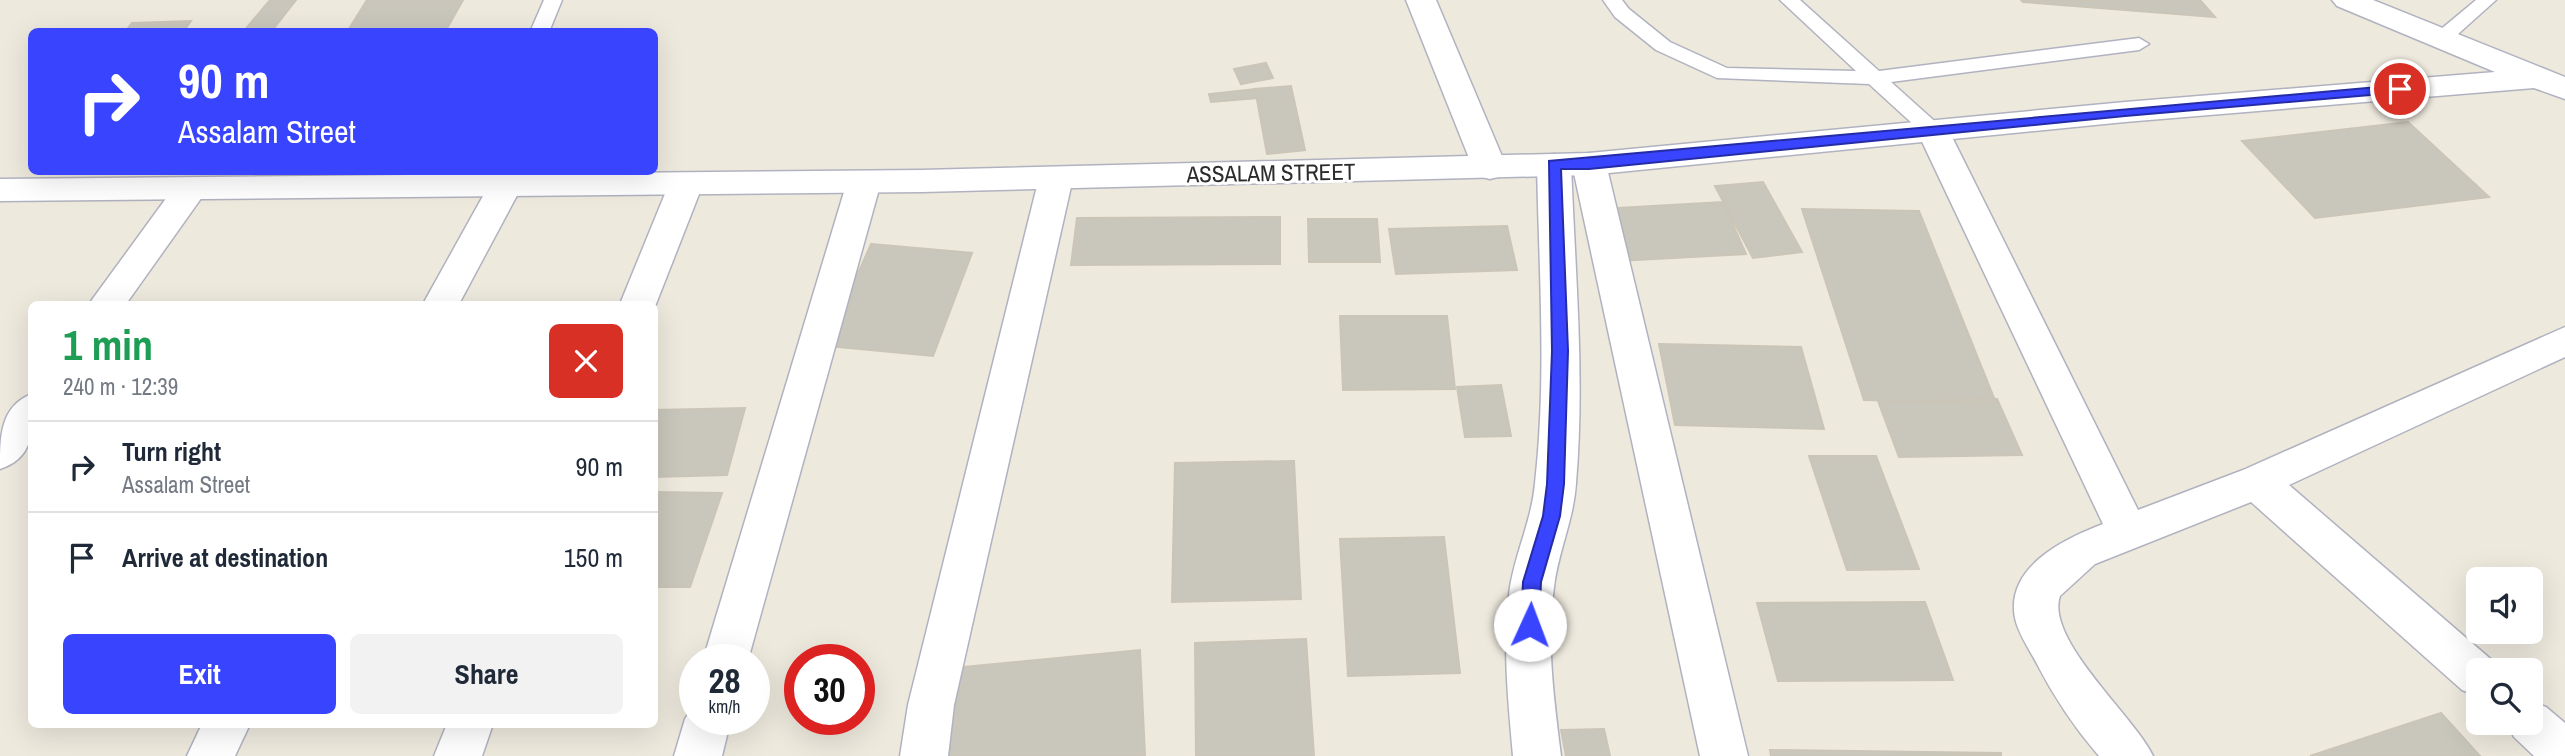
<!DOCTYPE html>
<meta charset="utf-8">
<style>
body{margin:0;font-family:"Archivo Narrow",sans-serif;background:#f2f2f3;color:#1f2937;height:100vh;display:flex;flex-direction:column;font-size:26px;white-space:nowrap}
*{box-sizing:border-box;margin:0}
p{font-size:23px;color:#747a83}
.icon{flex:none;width:38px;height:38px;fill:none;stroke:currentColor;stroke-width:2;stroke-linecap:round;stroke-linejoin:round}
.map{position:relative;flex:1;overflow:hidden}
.panel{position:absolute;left:28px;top:301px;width:630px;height:427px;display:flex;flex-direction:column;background:#fff;border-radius:10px;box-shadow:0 7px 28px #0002}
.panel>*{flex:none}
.guide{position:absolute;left:28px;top:28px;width:630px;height:147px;border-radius:10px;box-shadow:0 7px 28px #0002;background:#3944ff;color:#fff;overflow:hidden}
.controls{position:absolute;left:2466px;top:567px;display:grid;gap:14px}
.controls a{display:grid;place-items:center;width:77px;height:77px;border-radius:10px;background:#fff;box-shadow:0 7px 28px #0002;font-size:35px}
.speed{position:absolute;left:679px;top:644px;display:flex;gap:14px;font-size:35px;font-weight:700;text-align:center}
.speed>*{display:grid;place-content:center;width:91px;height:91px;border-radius:50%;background:#fff;box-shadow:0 7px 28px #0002;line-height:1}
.speed small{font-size:18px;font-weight:400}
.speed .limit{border:10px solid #d22;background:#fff;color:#111}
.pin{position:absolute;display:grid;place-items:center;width:60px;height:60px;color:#fff;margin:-30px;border:4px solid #fff;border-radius:50%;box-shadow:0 2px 7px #0007}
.me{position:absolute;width:77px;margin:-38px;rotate:2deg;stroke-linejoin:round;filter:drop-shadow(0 0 5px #0008)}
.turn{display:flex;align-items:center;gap:24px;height:147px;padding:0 35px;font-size:32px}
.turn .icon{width:91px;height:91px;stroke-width:2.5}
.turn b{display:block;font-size:49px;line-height:60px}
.round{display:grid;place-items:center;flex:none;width:74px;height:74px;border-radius:10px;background:#f2f2f3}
.summary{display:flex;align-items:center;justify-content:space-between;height:119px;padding:0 35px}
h1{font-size:42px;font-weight:700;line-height:52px;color:#1e9e55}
.primary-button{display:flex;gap:14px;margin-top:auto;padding:14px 35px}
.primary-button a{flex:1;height:80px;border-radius:10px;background:#3944ff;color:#fff;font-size:28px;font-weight:700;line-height:80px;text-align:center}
.primary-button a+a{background:#f2f2f3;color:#1f2937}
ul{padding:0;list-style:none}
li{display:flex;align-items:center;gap:21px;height:91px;padding:0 35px;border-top:2px solid #e0e1e3}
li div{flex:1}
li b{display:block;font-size:26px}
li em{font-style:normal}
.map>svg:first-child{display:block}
.building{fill:#c9c7bc;stroke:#cac5b7;stroke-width:2}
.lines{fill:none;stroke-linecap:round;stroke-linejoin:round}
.lane-casing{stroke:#b1b2c0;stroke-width:3}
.street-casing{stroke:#b1b2c0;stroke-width:3}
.secondary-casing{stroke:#b1b2c0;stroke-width:3}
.lane{fill:#fff;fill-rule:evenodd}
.street{fill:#fff;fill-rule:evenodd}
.secondary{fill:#fff;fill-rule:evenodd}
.route{fill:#3944ff;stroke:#252ca6;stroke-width:2}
.labels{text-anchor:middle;stroke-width:6;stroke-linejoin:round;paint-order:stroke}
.street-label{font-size:23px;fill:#2c2c2c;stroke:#fff}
</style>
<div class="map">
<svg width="2565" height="756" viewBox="0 0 2565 756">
<rect width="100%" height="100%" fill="#eee9dd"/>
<!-- building -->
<path class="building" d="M270 0H296L271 32H243Z
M367 0H463L445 32H347Z
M2021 0H2200L2215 17 2023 2Z
M191 21 183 32H125L132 23Z
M1266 63 1273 78 1241 84 1234 69Z
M1291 86 1305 150 1267 154 1255 89Z
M1255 89 1257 98 1211 102 1209 94Z
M2408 122 2489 197 2315 218 2242 141Z
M1763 182 1802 252 1753 258 1715 186Z
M1723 202 1746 254 1618 261 1601 209Z
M1802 209 1919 211 1996 403 1864 400Z
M1280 217V264L1071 265 1077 218Z
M1308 219H1377L1380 262H1309Z
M1507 226 1517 270 1396 274 1389 229Z
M871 244 972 253 933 356 826 346Z
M1340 316H1447L1455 389 1343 390Z
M1659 344 1801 347 1824 429 1675 425Z
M1501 385 1511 436 1465 437 1457 387Z
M1997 399 2022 455 1899 457 1878 401Z
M745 408 727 475 654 477V410Z
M1809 456H1876L1919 569 1847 570Z
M1294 461 1301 599 1172 602 1175 463Z
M654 492 722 493 690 587H654Z
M1444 537 1460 673 1348 676 1340 539Z
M1925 602 1953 680 1778 681 1757 603Z
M1306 639 1314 756H1196L1195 643Z
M1140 650 1145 756H949L954 668Z
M2441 713 2480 756H2310Z
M1604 729 1610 756H1566L1561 730Z
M1770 750 2001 753V756H1771Z"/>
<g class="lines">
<defs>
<path id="lane" d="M544 0H562L549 32H530Z
M1603 0H1622L1629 9 1670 42 1727 68 1856 71 1780 0H1800L1879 71 2139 38 2149 44 2139 50 1891 82 1940 126 1943 131 1940 136H1926L1869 84 1717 78 1656 50 1615 17Z
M2476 0H2496L2448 43H2434L2431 39 2434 35Z"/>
<path id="street" d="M1406 0H1436L1507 168 1502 176 1490 179 1478 176 1473 168Z
M1933 121 1945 124 1949 131 2138 510 2243 470 2565 327V357L2289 485 2494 662 2498 670H2478V696L2462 690 2251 502 2095 564 2060 596C2045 640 2135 717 2153 756H2099C2074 727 2054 697 2036 662 2029 649 2018 633 2015 618 2005 567 2064 539 2103 524L1917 131 1921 124Z
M1589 153 1601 156 1606 164 1748 756H1700L1572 164 1577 156Z
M1554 154 1566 157 1571 165C1575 270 1585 378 1576 483 1574 519 1558 552 1554 587 1546 643 1554 700 1561 756H1513C1508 700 1502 642 1510 587 1516 551 1532 519 1535 483 1547 378 1539 271 1537 165L1542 157Z
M1056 167 1068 170 1073 178 954 705 948 756H900L908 705 1039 178 1044 170Z
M864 171 876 174 881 182 748 660H703L847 182 852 174Z
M686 173 698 176 703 184 656 304 654 307V304H620L669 184 674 176Z
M505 175 517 178 522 186 459 304H423L493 178Z
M190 179 202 182 207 190 126 304H89L178 182Z
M32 394C32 426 37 457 0 469 0 437 0 406 32 394Z
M2530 701 2546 707 2565 723V756H2534L2514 737 2507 723H2530Z
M695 703V719H731L722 756H674L685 719Z
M202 724H250L235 756H187Z
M447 724H493L482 756H434Z"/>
<path id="secondary" d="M2332 0H2373L2565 77V99L2534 88 2125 122 1589 175 922 192 0 201V179L922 170 1589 153 2125 102 2495 72 2337 6Z"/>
</defs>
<!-- lane casing -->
<use href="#lane" class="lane-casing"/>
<!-- street casing -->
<use href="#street" class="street-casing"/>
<!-- secondary casing -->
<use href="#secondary" class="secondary-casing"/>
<!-- lane -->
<use href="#lane" class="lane"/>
<!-- street -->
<use href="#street" class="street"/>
<!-- secondary -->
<use href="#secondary" class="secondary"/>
</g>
<!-- route -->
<path class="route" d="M2400 85 2407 89 2405 92 2125 116 1589 169H1561L1568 351 1564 484 1560 516 1541 582 1539 625 1537 630 1530 633 1524 630 1521 625 1523 582 1543 516 1547 484 1552 351 1549 161Z"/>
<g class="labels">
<!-- street labels -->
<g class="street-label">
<text transform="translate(1271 173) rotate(-1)" y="8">ASSALAM STREET</text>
</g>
</g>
</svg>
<div class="controls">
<a><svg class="icon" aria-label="sound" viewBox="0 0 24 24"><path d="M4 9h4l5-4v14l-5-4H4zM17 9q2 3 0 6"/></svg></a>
<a><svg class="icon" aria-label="search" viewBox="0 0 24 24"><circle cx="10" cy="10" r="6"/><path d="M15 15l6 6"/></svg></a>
</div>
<div class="speed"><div>28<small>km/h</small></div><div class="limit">30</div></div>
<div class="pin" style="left:2400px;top:89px;background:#d93025"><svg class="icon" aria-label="arrive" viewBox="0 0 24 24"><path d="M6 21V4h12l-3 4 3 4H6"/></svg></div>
<svg class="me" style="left:1530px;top:625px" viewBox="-20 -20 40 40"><circle r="19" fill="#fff"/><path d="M0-13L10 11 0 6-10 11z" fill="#3944ff"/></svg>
<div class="guide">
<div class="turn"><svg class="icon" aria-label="right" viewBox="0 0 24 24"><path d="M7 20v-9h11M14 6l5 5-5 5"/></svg><div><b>90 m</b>Assalam Street</div></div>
</div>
<section class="panel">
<div class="summary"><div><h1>1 min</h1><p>240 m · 12:39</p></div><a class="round" style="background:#d93025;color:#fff"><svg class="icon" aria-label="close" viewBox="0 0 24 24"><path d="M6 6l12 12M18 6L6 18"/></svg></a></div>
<ul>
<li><svg class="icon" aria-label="right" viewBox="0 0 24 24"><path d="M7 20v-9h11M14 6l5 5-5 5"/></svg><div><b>Turn right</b><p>Assalam Street</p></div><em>90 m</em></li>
<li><svg class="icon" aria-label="arrive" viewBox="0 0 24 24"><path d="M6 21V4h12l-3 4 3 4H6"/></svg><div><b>Arrive at destination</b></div><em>150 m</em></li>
</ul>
<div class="primary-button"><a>Exit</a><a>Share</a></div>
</section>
</div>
